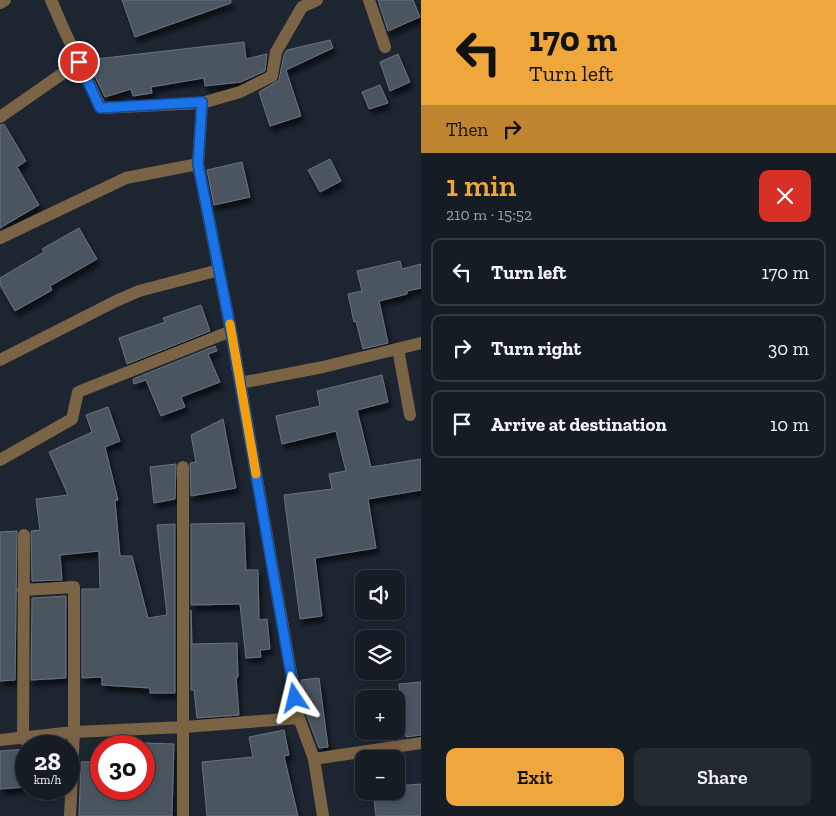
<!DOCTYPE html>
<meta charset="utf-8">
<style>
body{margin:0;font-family:"Zilla Slab",serif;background:#232931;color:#f1f3f6;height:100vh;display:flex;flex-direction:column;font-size:19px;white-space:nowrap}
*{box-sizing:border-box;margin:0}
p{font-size:16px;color:#9ea1a6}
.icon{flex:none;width:28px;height:28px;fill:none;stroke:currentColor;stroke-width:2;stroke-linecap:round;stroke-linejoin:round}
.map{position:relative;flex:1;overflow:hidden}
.panel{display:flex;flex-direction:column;background:#161c24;width:415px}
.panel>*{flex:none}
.guide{background:#efa73d;color:#111;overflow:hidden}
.controls{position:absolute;left:355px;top:570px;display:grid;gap:10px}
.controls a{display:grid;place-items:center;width:50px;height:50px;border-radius:10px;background:#161c24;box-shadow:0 2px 8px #0003,0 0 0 1px #353a41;font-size:25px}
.speed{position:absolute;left:15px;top:735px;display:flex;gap:10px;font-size:25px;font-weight:700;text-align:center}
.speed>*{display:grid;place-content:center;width:65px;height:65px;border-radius:50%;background:#161c24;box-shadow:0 2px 8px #0003,0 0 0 1px #353a41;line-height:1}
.speed small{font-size:12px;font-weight:400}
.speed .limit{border:8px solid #d22;background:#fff;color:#111}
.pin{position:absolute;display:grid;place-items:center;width:42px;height:42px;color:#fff;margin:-21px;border:2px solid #fff;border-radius:50%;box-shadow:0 1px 5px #0007}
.me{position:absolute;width:55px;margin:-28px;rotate:350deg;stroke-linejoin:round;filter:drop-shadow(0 0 4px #0008)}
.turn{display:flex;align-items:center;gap:18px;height:105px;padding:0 25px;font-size:22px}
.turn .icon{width:65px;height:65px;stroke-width:2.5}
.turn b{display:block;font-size:35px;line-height:42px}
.then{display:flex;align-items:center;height:48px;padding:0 25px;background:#0003;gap:10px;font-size:19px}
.round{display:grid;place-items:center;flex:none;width:52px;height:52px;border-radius:10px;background:#232931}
.head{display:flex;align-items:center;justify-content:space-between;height:85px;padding:0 25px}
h1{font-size:30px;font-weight:600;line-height:38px;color:#efa73d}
.button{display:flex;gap:10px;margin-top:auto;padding:10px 25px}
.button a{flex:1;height:58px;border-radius:10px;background:#efa73d;color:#111;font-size:20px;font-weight:600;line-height:58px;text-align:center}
.button a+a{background:#232931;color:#f1f3f6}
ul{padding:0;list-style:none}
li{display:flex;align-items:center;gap:15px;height:68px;margin:0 10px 8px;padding:0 15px;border:2px solid #353a41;border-radius:10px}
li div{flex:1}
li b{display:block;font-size:19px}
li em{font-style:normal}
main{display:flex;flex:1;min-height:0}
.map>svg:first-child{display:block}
.building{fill:#4b5461;stroke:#6a7380;filter:url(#shadow)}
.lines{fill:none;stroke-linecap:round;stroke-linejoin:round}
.street{stroke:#7b6345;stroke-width:12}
.route-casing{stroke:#114b97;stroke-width:12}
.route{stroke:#1a73e8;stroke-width:9}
.slow{stroke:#f59e0b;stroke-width:9}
</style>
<main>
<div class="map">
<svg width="421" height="816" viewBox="0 0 421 816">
<defs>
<filter id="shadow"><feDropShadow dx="3" dy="5.5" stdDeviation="2.5" flood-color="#0009"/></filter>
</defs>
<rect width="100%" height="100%" fill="#1d2530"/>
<!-- building -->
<path class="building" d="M122 0H231V3L135 37Z
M378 0H413L420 17 388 31Z
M330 40 333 48 286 70 301 116 270 126 259 92 279 80 284 55 287 50Z
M244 42 246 59 267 54 265 71 241 82 205 86 204 78 151 87 152 93 133 96 131 89 105 97 87 60Z
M398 54 410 82 390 91 380 62Z
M380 85 388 103 369 109 362 92Z
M4 124 26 161 17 167 39 205 0 228V125Z
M330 159 341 181 320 192 308 170Z
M242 162 250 197 214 205 207 170Z
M79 228 97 259 50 286 52 290 15 311 0 285V278L44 252 42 249Z
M400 261 402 269 421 264V288L407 291V294L379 301 388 343 363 349 356 321 354 322 348 294 362 291 357 271Z
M201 305 210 331 127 364 119 338 165 322 163 318Z
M215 346 217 351 208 354 220 382 181 397 185 407 161 416 146 380 134 384 133 379Z
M382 375 388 402 357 410 371 467 421 459V490L368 499 376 548 315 558 322 616 300 619 284 495 332 489 329 474 346 471 336 431 282 444 276 416 320 406 317 391Z
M108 407 120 441 105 447 118 500 115 501 120 556H132L148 618 167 615 157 525 175 524V693H150V688L102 685V677L82 678V589H100L99 551 60 555 62 580 32 581 31 531 40 530 36 499 68 495 49 452 92 432 86 415Z
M223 419 236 488 191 496 190 463 196 462 191 435Z
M176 464 175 499 154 503 150 467Z
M244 523 246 570H258L259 620 267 619 270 649 260 650 261 657 246 658 240 604 191 605V524Z
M17 531 15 680 0 681V532Z
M66 596V678L31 680 32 598Z
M191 610 192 644 237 643 238 677H236L239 715 197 718 194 690H191Z
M319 678 328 747 319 748 307 716 301 680Z
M421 682V735L406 737 399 684Z
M284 730 289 755 284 756 298 816H207L202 762 253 757 249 737Z
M144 743 174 744 172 816H79L81 762 101 761V789H144Z
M26 749V787L0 789V751Z
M421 784V816H376L373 791H396V786Z"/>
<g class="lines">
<!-- street -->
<path class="street" d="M51 0 64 30 101 108 202 103 240 92 272 76 276 52 302 7 317 0
M369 0 385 47
M0 3 5 0
M202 103 198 164 231 331 299 718 314 759 323 816
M0 117 79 62
M0 238 126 178 198 164
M398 349 410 415
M0 360 116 301 139 291 219 270
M240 383 323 367 421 343
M0 460 72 419 78 392 231 331
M183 467V816
M23 590 74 587V732L70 816
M23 739 24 535
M0 740 74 732 184 727 299 718
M314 759 421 743"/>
</g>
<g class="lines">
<defs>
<path id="route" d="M79 62 100 108 202 102 198 164 231 331 295 698"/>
</defs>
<!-- route casing -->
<use href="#route" class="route-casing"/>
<!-- route -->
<use href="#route" class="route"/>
<!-- slow -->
<path class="slow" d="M230 324 256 474"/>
</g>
</svg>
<div class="controls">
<a><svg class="icon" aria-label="sound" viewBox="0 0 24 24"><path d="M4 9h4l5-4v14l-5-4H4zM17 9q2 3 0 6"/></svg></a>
<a><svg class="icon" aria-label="layers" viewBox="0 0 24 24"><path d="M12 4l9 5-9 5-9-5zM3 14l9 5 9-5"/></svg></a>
<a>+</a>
<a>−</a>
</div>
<div class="speed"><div>28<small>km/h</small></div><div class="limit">30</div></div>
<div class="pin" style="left:79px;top:62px;background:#d93025"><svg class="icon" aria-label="arrive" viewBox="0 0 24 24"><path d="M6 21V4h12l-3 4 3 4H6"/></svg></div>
<svg class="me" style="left:295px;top:698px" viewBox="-20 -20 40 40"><path d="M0-17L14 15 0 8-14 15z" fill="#1a73e8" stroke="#fff" stroke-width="4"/></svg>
</div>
<section class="panel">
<div class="guide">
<div class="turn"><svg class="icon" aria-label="left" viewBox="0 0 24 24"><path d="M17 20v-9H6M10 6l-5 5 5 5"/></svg><div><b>170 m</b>Turn left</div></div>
<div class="then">Then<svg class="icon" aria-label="right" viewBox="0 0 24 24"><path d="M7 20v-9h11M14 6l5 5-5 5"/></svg></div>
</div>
<div class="head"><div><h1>1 min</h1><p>210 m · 15:52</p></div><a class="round" style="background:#d93025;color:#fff"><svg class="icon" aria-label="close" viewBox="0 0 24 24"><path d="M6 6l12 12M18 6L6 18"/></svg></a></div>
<ul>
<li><svg class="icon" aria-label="left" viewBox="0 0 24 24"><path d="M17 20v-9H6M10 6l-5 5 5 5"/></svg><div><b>Turn left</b></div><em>170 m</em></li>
<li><svg class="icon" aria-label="right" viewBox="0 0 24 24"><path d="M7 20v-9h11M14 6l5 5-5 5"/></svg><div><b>Turn right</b></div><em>30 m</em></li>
<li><svg class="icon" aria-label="arrive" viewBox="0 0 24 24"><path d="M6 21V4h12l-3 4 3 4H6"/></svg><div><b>Arrive at destination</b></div><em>10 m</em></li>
</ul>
<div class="button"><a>Exit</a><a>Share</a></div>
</section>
</main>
